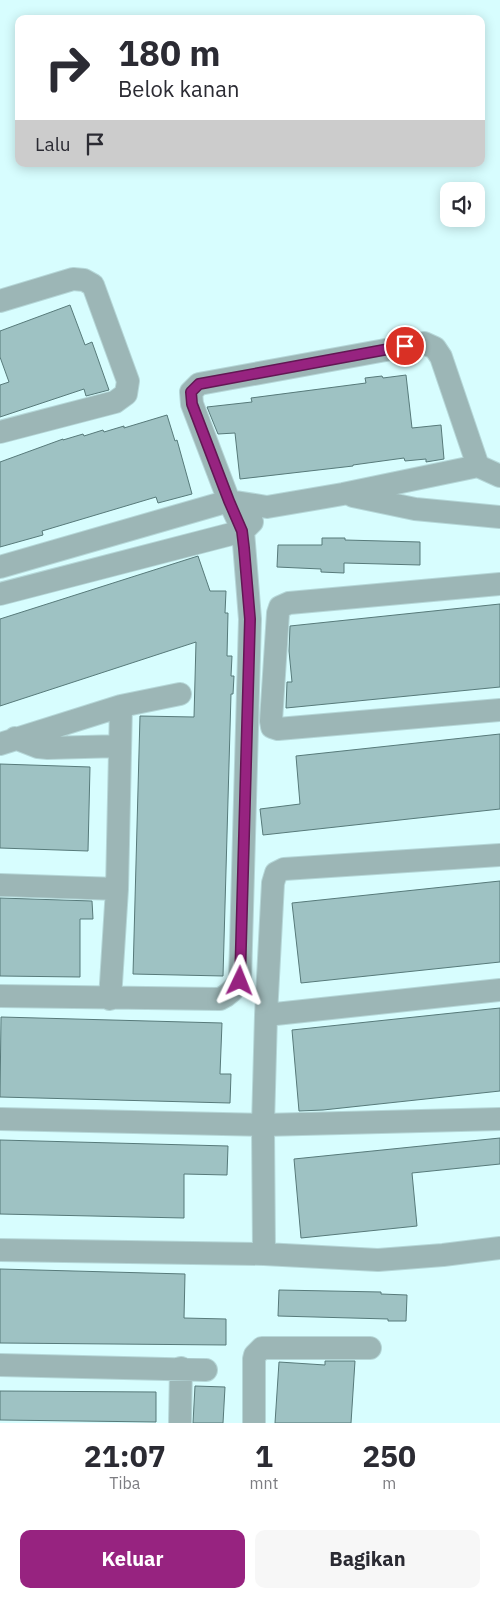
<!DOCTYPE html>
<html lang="id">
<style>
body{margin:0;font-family:"IBM Plex Sans",sans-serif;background:#f7f7f7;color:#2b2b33;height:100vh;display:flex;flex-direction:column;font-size:19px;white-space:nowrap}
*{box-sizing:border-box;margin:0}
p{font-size:16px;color:#7c7c81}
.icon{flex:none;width:28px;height:28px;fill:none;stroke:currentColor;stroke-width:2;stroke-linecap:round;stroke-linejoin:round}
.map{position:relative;height:1423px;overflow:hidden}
.side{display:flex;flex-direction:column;background:#fff;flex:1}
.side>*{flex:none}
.guide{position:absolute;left:15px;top:15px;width:470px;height:152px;border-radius:10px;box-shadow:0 2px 12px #0003;background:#fff;color:#2b2b33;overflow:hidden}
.controls{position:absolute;left:440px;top:182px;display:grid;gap:10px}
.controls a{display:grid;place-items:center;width:45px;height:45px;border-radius:10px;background:#fff;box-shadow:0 2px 12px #0003;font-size:25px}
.pin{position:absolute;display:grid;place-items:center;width:42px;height:42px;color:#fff;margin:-21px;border:2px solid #fff;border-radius:50%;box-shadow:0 1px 5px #0007}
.me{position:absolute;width:55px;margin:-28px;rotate:2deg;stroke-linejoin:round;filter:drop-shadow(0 0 4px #0008)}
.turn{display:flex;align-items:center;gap:18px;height:105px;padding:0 20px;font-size:22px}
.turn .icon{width:65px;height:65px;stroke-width:2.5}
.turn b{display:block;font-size:35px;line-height:42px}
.then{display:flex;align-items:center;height:48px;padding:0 20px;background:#0003;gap:10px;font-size:19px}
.eta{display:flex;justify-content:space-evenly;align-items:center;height:85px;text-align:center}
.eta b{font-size:30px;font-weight:800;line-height:35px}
.cta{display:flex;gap:10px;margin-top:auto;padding:10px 20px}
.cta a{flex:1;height:58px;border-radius:10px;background:#972380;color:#fff;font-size:20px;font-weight:800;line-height:58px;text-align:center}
.cta a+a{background:#f7f7f7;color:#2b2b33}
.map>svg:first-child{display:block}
.building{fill:#9ec2c3;stroke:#577a7a}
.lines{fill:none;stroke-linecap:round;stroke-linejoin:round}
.minor-casing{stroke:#b5d7d8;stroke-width:24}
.minor{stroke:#9cb6b6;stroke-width:22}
.route-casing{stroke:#621753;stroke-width:12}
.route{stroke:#972380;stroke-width:9}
</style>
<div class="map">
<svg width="500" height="1423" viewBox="0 0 500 1423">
<rect width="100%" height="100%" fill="#d7fdfe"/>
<!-- building -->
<path class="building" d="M70 305 85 345 92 342 109 390 86 396 84 389 0 417V385L9 382 0 357V331Z
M406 375 412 428 441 425 444 459 426 462V459L405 461 404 458 353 465V466L240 479 235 433 218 434 207 407 252 402 251 398 366 383 365 378 382 376 383 378Z
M167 415 175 441 177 440 192 494 158 503 156 497 42 531 43 535 0 547V462L63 439V440L83 434 84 436 103 430 104 432 124 426V428Z
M322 538H345V540L420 542V565L344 563V573L321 572V569L277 567 278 545H322Z
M198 556 210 591H226L225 613H228L227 656H232L231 676H234L233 694H231L223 976 133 974 140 716 194 717 196 642 0 706V619Z
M500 604V687L286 708 287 682H292L289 651 290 626Z
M500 734V809L263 835 260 809 300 804 296 756Z
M0 764 90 767 88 851 0 848Z
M500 881V962L301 983 292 903Z
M0 898 92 901 93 919H80V977L0 976Z
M500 1008V1091L323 1110 299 1111 292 1030Z
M1 1017 222 1023 220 1074H231L230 1103 0 1097Z
M500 1138V1164L412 1173 417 1226 301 1238 294 1159Z
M0 1140 228 1146 227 1175 184 1174V1218L0 1214Z
M0 1269 185 1274 184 1318 226 1319V1345L0 1343Z
M279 1290 381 1292V1294L407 1295 406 1321H388V1319L278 1316Z
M325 1361H355L351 1423H275L279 1362 325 1365Z
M195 1386 225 1387 223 1423H193Z
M0 1391 156 1392V1422L0 1420Z"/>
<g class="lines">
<defs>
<path id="minor" d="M0 301 73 279 84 280 93 285 128 381 126 394 115 402 0 432
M353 496 415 509 500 517
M0 567 229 501 267 507 343 494 478 466 500 476
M500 584 289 603 280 607 278 613 271 721 272 727 278 729 500 710
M0 594 243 531 252 522
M15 738 38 747 48 748 120 746
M0 744 121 706 180 694
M0 885 117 889
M0 996 220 999C229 995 234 989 240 981L250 619 243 531 229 501 192 404 191 392 199 384 424 343 435 348 441 357 478 466
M110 999 117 889 121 706
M266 1015 500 990
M0 1119 263 1125 500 1119
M0 1250 264 1254 378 1260 443 1255 500 1248
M264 1254 263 1125 266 1015 273 883 276 873 284 869 500 855
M0 1365 206 1370
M180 1423 181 1368
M254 1423V1359L255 1355 262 1348H370"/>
</defs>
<!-- minor casing -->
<use href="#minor" class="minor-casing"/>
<!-- minor -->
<use href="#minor" class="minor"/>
</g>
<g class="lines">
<defs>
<path id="route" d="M240 981 250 619 244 548 242 531 229 501 192 404 191 392 199 384 405 346"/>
</defs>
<!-- route casing -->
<use href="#route" class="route-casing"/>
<!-- route -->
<use href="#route" class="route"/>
</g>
</svg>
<div class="controls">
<a><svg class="icon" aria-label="sound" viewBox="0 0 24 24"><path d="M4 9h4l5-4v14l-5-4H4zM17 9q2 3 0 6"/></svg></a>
</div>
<div class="pin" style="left:405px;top:346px;background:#d93025"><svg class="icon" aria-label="arrive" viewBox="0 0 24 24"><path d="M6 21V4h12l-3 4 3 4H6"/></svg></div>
<svg class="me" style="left:240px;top:981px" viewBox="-20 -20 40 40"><path d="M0-17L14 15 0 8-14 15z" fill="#972380" stroke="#fff" stroke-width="4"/></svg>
<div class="guide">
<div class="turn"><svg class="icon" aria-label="right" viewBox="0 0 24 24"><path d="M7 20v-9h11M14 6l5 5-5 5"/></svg><div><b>180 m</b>Belok kanan</div></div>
<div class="then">Lalu<svg class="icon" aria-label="arrive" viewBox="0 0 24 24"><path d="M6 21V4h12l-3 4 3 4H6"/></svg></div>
</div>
</div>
<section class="side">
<div class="eta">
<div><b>21:07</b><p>Tiba</p></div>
<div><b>1</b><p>mnt</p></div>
<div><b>250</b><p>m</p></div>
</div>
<div class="cta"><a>Keluar</a><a>Bagikan</a></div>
</section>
